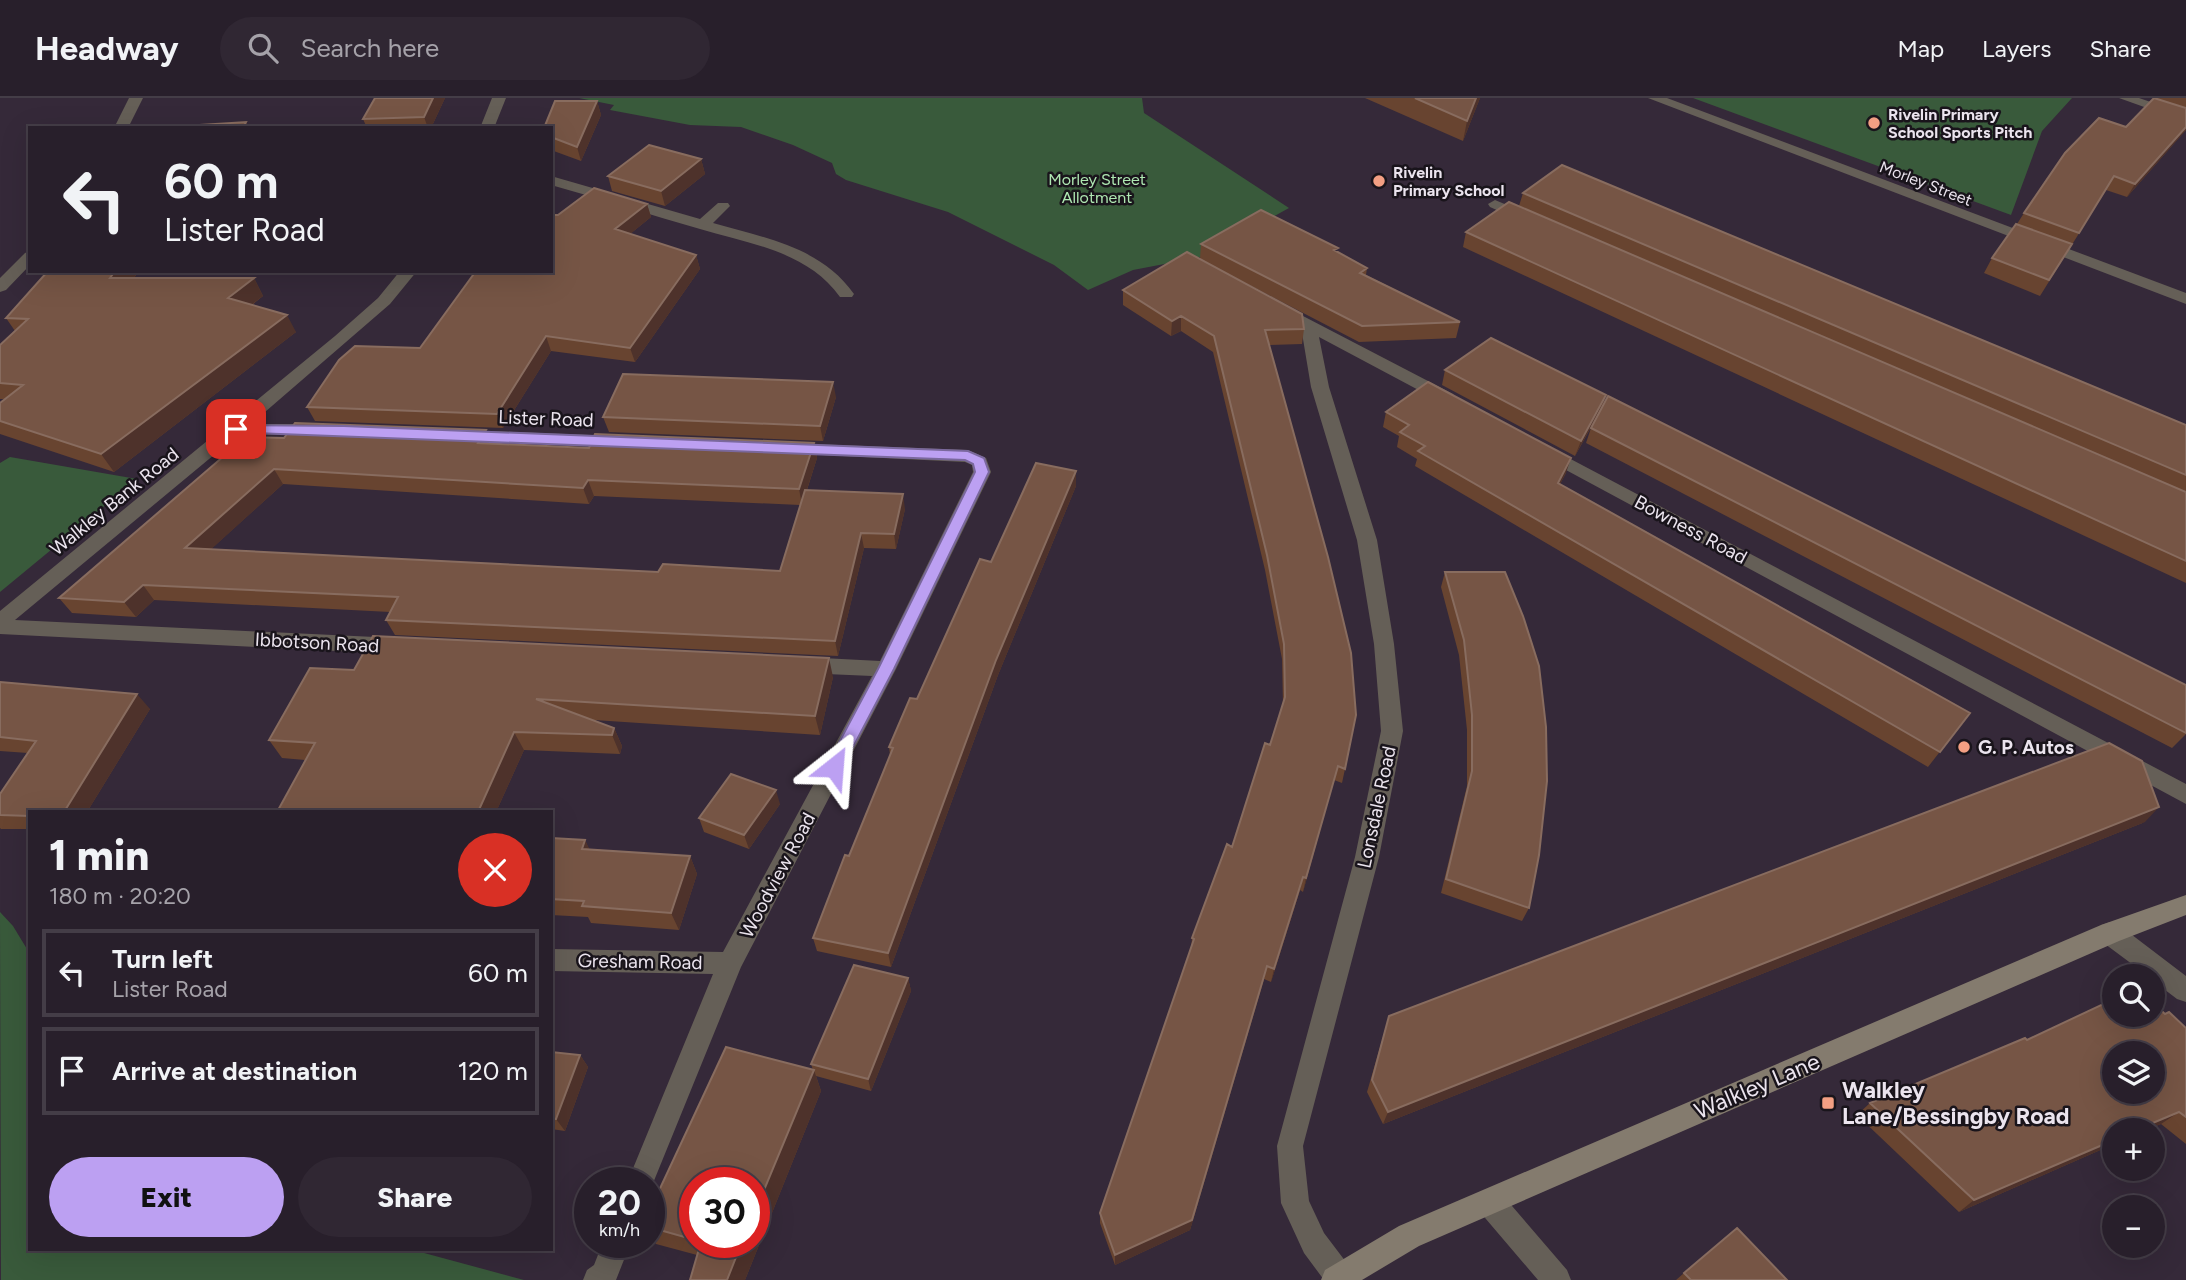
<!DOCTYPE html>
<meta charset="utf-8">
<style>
body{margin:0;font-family:Figtree,sans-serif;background:#302733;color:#f1f3f6;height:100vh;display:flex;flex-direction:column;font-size:26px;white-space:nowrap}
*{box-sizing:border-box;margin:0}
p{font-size:23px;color:#a5a2a9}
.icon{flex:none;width:38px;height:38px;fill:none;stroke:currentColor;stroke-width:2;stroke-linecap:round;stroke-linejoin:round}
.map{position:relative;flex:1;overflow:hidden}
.panel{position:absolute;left:28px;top:712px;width:525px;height:441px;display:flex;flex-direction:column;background:#281f2b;border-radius:0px;box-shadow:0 7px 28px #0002,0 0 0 2px #443d47}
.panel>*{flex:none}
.banner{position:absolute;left:28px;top:28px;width:525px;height:147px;border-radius:0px;box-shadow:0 7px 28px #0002,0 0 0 2px #443d47;background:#281f2b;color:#f1f3f6;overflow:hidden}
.fabs{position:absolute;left:2102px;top:866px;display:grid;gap:14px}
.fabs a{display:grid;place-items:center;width:63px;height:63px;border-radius:50%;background:#281f2b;box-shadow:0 7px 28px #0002,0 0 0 2px #443d47;font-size:35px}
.speed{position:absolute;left:574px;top:1069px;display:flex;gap:14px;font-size:35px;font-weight:700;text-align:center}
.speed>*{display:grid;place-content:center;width:91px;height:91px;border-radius:50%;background:#281f2b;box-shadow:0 7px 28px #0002,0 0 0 2px #443d47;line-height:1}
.speed small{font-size:18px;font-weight:400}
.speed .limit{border:10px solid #d22;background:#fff;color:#111}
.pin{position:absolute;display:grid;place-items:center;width:60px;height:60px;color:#fff;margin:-30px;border-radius:14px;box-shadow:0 4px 10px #0006}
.me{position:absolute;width:77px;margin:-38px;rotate:28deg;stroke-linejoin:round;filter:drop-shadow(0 0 5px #0008)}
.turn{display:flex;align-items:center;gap:24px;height:147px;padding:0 21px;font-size:32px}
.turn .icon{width:91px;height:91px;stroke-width:2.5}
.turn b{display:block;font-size:49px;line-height:60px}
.round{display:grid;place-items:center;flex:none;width:74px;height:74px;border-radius:37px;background:#302733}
.summary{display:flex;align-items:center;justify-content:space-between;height:119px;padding:0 21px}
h1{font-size:42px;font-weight:800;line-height:52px}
.button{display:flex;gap:14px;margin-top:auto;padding:14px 21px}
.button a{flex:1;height:80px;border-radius:42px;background:#bca0f2;color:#111;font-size:28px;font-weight:800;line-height:80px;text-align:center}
.button a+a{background:#302733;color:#f1f3f6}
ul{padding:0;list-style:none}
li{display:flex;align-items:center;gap:21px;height:88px;margin:0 14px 10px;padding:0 7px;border:4px solid #443d47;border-radius:0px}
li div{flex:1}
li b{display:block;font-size:26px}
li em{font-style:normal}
header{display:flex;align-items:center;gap:42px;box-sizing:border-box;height:98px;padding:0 35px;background:#281f2b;border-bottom:2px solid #443d47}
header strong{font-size:33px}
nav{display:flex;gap:38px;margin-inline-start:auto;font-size:24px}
.search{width:490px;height:63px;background:#302733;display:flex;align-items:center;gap:18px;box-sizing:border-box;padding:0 24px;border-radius:38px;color:#a5a2a9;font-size:26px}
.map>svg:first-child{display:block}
.green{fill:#395a3b}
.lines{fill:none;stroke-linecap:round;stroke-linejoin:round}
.lane{fill:#655f57;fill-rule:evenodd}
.street{fill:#655f57;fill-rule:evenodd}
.secondary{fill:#847b6e;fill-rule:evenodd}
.wall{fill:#684430;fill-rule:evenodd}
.shaded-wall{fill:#4e322b}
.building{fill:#765545;stroke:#886c5f;stroke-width:2;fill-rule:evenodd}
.route{fill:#bca0f2;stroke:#7a689d;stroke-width:2}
.poi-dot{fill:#f39f83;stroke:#19141b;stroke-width:2.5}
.labels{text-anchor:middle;stroke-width:5;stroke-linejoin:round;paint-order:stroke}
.far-poi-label{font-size:16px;font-weight:bold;fill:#ebe4ee;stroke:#19141b;text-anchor:start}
.far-park-label{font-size:16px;fill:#afe8b2;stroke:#19141b}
.far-street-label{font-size:16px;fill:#ebe4ee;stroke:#19141b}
.street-label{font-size:19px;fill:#ebe4ee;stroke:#19141b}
.poi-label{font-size:19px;font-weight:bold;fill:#ebe4ee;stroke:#19141b;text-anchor:start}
.near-street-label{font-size:23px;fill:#ebe4ee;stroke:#19141b}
.near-poi-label{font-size:23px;font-weight:bold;fill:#ebe4ee;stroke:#19141b;text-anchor:start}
</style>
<header>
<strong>Headway</strong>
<div class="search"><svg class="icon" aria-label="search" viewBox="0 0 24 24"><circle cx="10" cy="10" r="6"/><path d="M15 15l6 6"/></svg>Search here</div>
<nav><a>Map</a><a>Layers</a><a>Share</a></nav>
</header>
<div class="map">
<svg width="2186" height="1182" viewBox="0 0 2186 1182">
<rect width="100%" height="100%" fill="#352939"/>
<!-- green -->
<path class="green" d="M579 0H1142L1144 15 1289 110 1201 159 1133 172 1088 192 1054 167 948 114 846 82 836 76 832 65 793 47 741 29 690 27 610 12 614 7Z
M1693 0H2072L2042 33 2011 117Z
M10 359 137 381 0 494V365Z
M0 814 13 828 30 856V1152H413L524 1182H1Z"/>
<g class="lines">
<!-- lane -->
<path class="lane" d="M2119 0H2139L2186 16V24Z"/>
<!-- street -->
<path class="street" d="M129 0H143L128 30H114Z
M492 0H506L494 30H480Z
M1648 0H1667L2186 195V206Z
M551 78 700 121 718 105H728L730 108 713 125C765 140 821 149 854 196L852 199H840C807 153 750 146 700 131 651 117 601 101 551 87Z
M1495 102 1533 118 1535 121 1533 124H1523L1490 109 1488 106Z
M30 153V167L6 192 0 194V180L25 155Z
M400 173H417L390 206 251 326H317L326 332 323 336 238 337 15 522 396 540 403 543 406 548 403 553 396 556 0 536V513L335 238 378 200Z
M1278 205 1453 296 1456 300 1447 305 1441 304 1319 239 1329 289 1377 442 1394 546 1403 633 1379 759 1303 1048 1309 1103 1324 1135 1349 1168 1353 1178 1352 1182H1324L1304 1155 1281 1105 1277 1048 1355 759 1381 633 1374 546 1357 442 1311 289 1301 229 1272 213 1270 210 1272 207Z
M462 332 618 338 627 344 618 350 456 342 453 338 456 334Z
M787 345 968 352 986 360 991 374 896 571 741 869 649 1095V1085H627L713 876 551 873V851L723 854 872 578 803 575 796 573 793 567 796 561 803 559 880 563 973 374 972 367 965 364 781 355 778 351 781 347Z
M1546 348 2186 686V706L1540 358 1537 354Z
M2110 824 2119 827 2186 878V904L2177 901 2152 882V878H2148L2101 843 2098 835 2101 827Z
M1490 1090 1500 1094 1567 1172 1571 1182H1538L1480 1114 1476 1104 1480 1094Z
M603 1144H631L616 1182H583L587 1172 594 1167Z"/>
<!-- secondary -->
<path class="secondary" d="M2186 797V817L2119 843 1419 1148 1362 1182H1321L1325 1172 1399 1128 2101 827Z"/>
</g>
<!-- wall -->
<path class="wall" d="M445 0 431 30H367L363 21Z
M1365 0H1480L1463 43Z
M2154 0H2186V32L2127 99 2106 92 2040 198 1984 175 1992 160 2017 126 2024 115 2126 29Z
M597 3 601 17 581 63 551 52V30Z
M701 61 705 76 665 108 612 93 608 78Z
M1523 95 2186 327V485L1463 149 1466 134 1519 108Z
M647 106 651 119 630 136 696 157 700 171 635 264 551 253 503 330 315 323 307 309 420 250 558 117Z
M1201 146 1337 154 1367 170 1366 177 1460 224 1456 240 1359 244 1203 163 1304 231 1302 246 1269 247 1345 671 1342 685 1334 682 1303 794 1300 792 1271 884 1264 881 1190 1132 1115 1167 1100 1125V1115L1191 851 1192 840 1232 749 1270 647 1283 608 1282 561 1265 472 1213 254 1181 233 1171 238 1123 207V192L1200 161Z
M139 173 134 180H254L263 198 252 207 296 234 114 374 0 336V305L5 301H0V247L15 233 6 220Z
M1445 272 1606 297 1601 312 2186 587V636L2172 650 1586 345 1591 330 1598 317 1575 358 1442 287Z
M836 299 823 343 609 334 603 319Z
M1386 314 1566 375 1560 386 1970 615 1928 669 1415 368 1417 361 1397 349 1399 338 1383 329Z
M486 332 492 346 589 350 814 345 817 360 807 392 905 411 896 451 864 450 838 558 395 537 386 522 390 514 154 502 136 519 72 515 59 500 284 340ZM283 386 589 406 594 398 800 407 780 473 658 474 211 451Z
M1076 373V388L998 577 891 869 817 853 813 840 849 758 890 657 889 649 917 601 991 464Z
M1445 474H1505L1529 810 1522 823 1441 795 1467 688V632L1459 557 1441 489Z
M354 572 833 579 820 637 594 622 614 630 622 648 620 656 524 652 496 714H277L305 662 282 660 269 642Z
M0 584 150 611 87 714H30V731H1L0 730V696L28 655 0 653Z
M780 706 749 751 704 734 699 720Z
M2145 724 1383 1026 1367 994 1389 918Z
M551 740 585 742 589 751 690 758 697 776 679 832 591 825 588 819 551 817Z
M908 880 911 893 871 993 816 978 821 993 745 1182H690L697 1157 656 1146 649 1136V1114L813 972 811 966ZM695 1085 754 1144H695Z
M2165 916 2186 930V1046L2161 1026 2146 1032H2114V1046L1959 1114 1857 1017 1870 1005 2027 942Z
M551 954 580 957 588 969 565 1033 551 1031Z
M1684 1175 1787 1182H1676Z"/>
<!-- shaded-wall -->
<path class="shaded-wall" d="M433 0H445L431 30H428L424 19Z
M1476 0H1480L1463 43 1467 23Z
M597 3 601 17 581 63 577 49Z
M246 24 249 30H243Z
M2186 29V32L2127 99 2135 86Z
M701 61 705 76 665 108 661 93Z
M647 106 651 119 619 145 615 131Z
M696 157 700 171 635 264 630 250Z
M115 173H139L121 197 110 180Z
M254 180 263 198 238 217 228 200Z
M287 217 296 234 114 374 101 356Z
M1181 218V233L1171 238 1172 223Z
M546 238 551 253 503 330 497 316Z
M833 284 836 299 823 343 820 328Z
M1606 297 1600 312 1575 358 1581 343Z
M486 332 493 347 478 345Z
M814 345 817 360 802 407 799 391Z
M1571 360 1566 375 1553 400 1558 385Z
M274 371 283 386 196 465 185 450Z
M1076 373V388L998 577 891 869 888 855 996 562Z
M588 382 594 398 589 406 583 390Z
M903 396 905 411 896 451 894 436Z
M861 435 864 450 838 558 835 543Z
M143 487 154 502 136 519 124 504Z
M829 560 833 579 820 637 815 618Z
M137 596 150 611 87 714H64Z
M614 630 622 648 620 656 612 637Z
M514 634 524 652 496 714H478Z
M1338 668 1334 682 1303 794 1306 780Z
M776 692 780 706 749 751 744 737Z
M2159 709 2145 724 1383 1026 1388 1014Z
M585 742 594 760 582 751Z
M690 758 697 776 679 832 671 815Z
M1303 779 1300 792 1271 884 1274 871Z
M1267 868 1264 881 1190 1132 1115 1167V1157Z
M908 880 911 893 871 993 868 981Z
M580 957 588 969 565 1033 556 1021Z
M814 972 821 993 745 1182H727L742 1144H754V1116Z
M2179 1014 2161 1026 2146 1032H2136Z
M2114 1042V1046L1959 1114 1974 1102Z"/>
<!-- building -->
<path class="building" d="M375 0H433L424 19 363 21Z
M1415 0H1476L1467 23Z
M2154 0 2186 10V29L2135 86 2114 78 2079 135 2024 115 2065 55 2099 20 2126 29Z
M555 3H597L577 49 551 39V30H544Z
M246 24 243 30H151Z
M649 47 701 61 661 93 608 78Z
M1562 67 2186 327V377L1523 95Z
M594 90 647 106 615 131 696 157 630 250 546 238 497 316 307 309 339 262 355 248 420 250 476 173H551V117H558Z
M1509 104 2186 394V463L1466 134Z
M1261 112 1338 150 1334 152 1367 170 1360 175 1460 224 1362 228 1201 146Z
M2016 126 2072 146 2049 182 1992 160Z
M1187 154 1302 216 1304 231 1265 232 1328 459 1351 555 1356 617 1345 671 1338 668 1306 780 1303 779 1274 871 1267 868 1192 1122 1115 1157 1100 1115 1194 841 1192 840 1227 746 1232 749 1265 645 1270 647 1285 599 1284 546 1267 457 1214 238 1181 218 1172 223 1123 192Z
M48 173H115L110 180H254L228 200 287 217 101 356 0 323V305L23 287 0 285V247L28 221 6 220Z
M1491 240 1606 297 1581 343 1445 272Z
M623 276 833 284 820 328 603 319Z
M1428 284 1571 360 1558 385 1970 615 1940 654 1418 353 1425 348 1400 334 1409 327 1386 314Z
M1608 298 2186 587V635L1591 330Z
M295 325 486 332 478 345 589 350 595 336 814 345 799 391 588 382 583 390 274 371 185 450 658 474 663 466 780 473 805 392 903 396 894 436 861 435 835 543 386 522 398 499 143 487 124 504 59 500 246 339 284 340Z
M1036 365 1076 373 996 562 888 855 813 840 845 757 849 758 893 650 889 649 910 600 917 601 980 461 991 464Z
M1445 474H1505L1523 518 1539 568 1546 629 1547 683 1539 757 1529 810 1446 781 1472 673V617L1464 542Z
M373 538 829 560 815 618 536 601 614 630 612 637 514 634 478 714H277L315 645 269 642 310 570 354 572Z
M0 584 137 596 64 714H30V718L0 717V696L36 643 0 639Z
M2109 645 2142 663 2159 709 1388 1014 1372 982 1389 918Z
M731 676 776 692 744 737 699 720Z
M551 740 585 742 582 751 690 758 671 815 582 808 584 803 551 801Z
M854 867 908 880 868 981 811 966Z
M2114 901V917H2152V904L2165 916 2169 914 2186 930V1019L2179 1014 2136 1032H2114V1042L1974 1102 1870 1005 2025 940 2027 942ZM2114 956H2152V994H2114Z
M726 949 814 972 754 1116V1085H695V1142L649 1129V1114Z
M551 954 580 957 556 1021H551Z
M1737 1130 1787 1182H1691L1684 1175Z
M701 1144H742L727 1182H690Z"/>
<!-- route -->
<path class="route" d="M236 327 344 328 968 353 984 360 989 374 894 571 840 674H828L826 669 878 571 975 374 973 366 965 362 231 334V328Z"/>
<!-- markers -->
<g class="poi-dot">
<circle cx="1874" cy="25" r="7"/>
<circle cx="1379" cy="83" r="7"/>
<circle cx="1964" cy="649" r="7"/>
<rect x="1821" y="998" width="14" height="14" rx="3.5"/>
</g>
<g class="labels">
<!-- far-poi labels -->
<g class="far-poi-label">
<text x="1888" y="22">Rivelin Primary<tspan x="1888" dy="18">School Sports Pitch</tspan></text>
<text x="1393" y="80">Rivelin<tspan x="1393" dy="18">Primary School</tspan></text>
</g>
<!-- far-park labels -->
<g class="far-park-label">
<text x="1097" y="87">Morley Street<tspan x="1097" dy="18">Allotment</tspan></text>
</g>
<!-- far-street labels -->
<g class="far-street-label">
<text transform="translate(1926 85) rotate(21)" y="6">Morley Street</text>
</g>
<!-- street labels -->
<g class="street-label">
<text transform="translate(546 320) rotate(2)" y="7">Lister Road</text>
<text transform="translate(114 403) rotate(-39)" y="7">Walkley Bank Road</text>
<text transform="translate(1691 431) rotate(28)" y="7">Bowness Road</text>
<text transform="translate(317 544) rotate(3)" y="7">Ibbotson Road</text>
<text transform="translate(1376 709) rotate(-78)" y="7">Lonsdale Road</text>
<text transform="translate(777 777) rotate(-62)" y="7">Woodview Road</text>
<text transform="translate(640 863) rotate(1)" y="7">Gresham Road</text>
</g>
<!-- poi labels -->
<g class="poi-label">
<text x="1978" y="656">G. P. Autos</text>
</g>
<!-- near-street labels -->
<g class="near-street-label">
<text transform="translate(1757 988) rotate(-23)" y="8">Walkley Lane</text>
</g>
<!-- near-poi labels -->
<g class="near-poi-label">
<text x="1842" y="1000">Walkley<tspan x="1842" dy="26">Lane/Bessingby Road</tspan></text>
</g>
</g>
</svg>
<div class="fabs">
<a><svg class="icon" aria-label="search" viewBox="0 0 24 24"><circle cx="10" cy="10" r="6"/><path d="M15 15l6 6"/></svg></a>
<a><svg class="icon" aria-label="layers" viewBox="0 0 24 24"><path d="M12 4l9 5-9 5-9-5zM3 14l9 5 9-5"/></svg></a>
<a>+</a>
<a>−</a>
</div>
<div class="speed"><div>20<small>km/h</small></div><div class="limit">30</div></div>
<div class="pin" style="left:236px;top:331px;background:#d93025"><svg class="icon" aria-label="arrive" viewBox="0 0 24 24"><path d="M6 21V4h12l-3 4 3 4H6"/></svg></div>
<svg class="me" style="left:834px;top:669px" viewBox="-20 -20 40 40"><path d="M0-17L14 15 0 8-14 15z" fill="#bca0f2" stroke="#fff" stroke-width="4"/></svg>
<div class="banner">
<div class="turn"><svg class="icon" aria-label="left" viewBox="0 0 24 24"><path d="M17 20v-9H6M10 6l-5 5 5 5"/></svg><div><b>60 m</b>Lister Road</div></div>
</div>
<section class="panel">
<div class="summary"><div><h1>1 min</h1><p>180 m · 20:20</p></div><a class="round" style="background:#d93025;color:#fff"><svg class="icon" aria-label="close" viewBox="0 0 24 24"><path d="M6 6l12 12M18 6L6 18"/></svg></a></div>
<ul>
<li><svg class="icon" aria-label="left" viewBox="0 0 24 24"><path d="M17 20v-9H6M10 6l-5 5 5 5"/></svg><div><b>Turn left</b><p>Lister Road</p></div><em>60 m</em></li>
<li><svg class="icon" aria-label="arrive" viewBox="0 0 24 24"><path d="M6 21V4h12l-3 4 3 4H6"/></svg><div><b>Arrive at destination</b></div><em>120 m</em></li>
</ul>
<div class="button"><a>Exit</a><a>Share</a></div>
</section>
</div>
